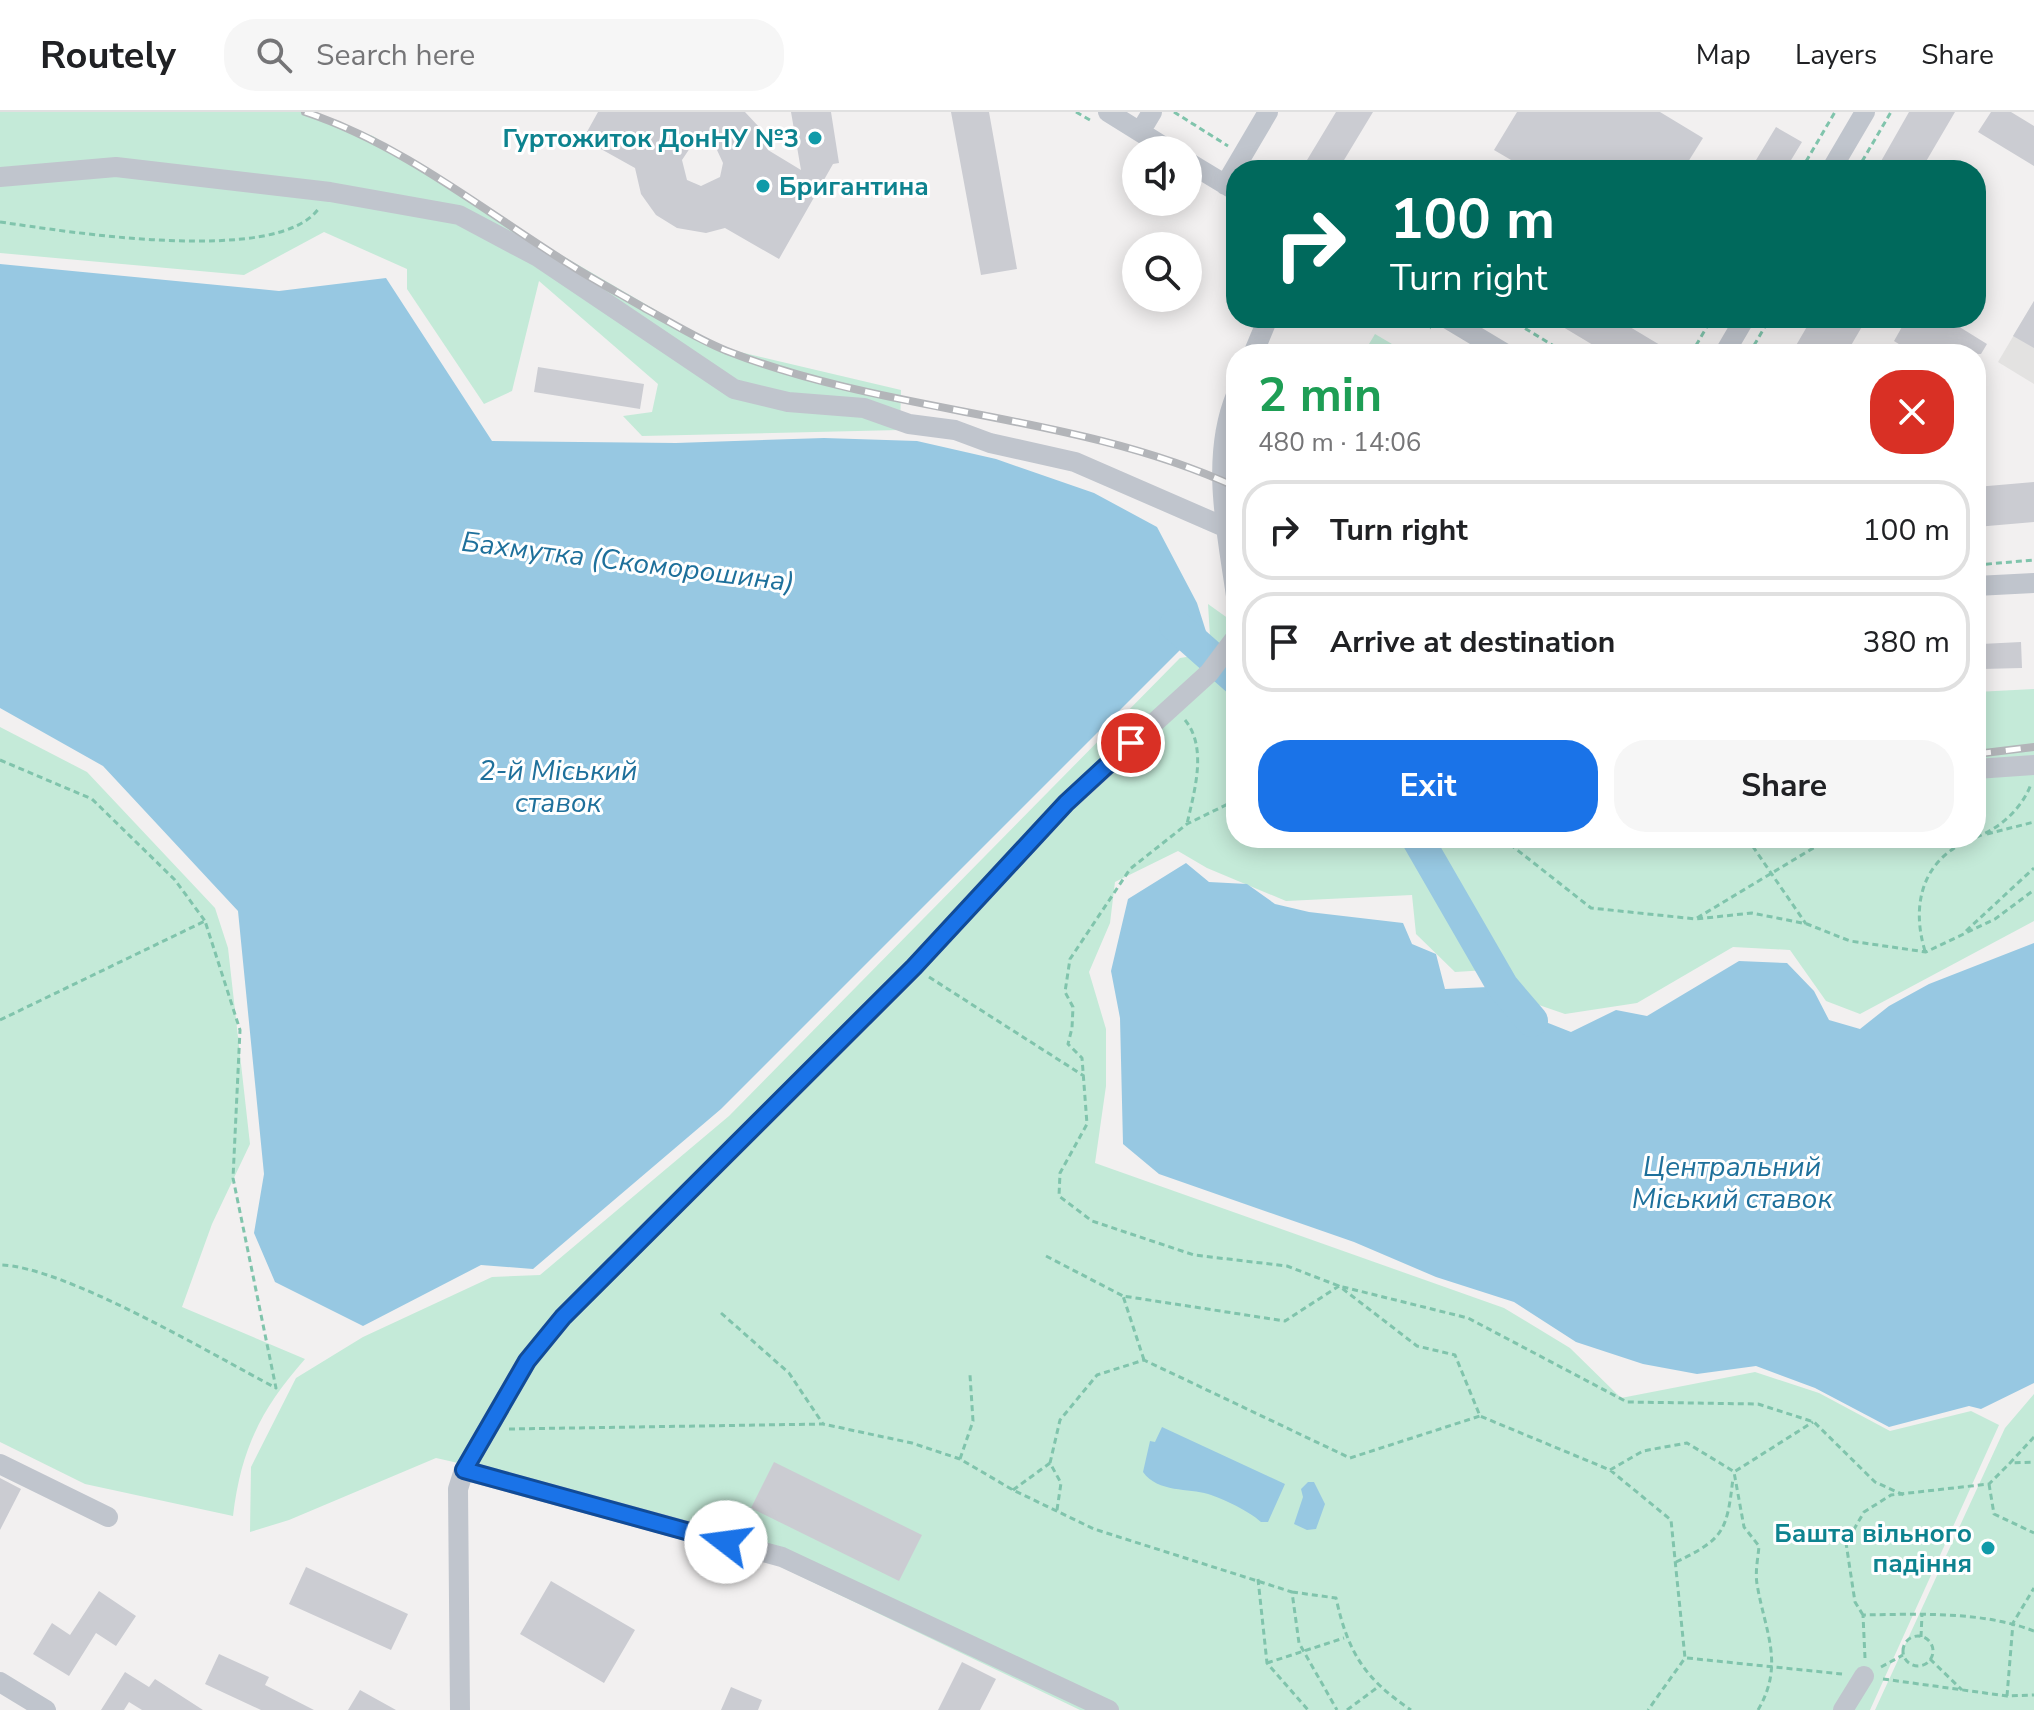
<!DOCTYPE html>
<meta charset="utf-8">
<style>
body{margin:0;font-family:"Nunito Sans",sans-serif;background:#f6f6f6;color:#202124;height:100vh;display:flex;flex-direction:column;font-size:30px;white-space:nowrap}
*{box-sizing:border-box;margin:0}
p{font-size:26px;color:#757577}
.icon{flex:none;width:44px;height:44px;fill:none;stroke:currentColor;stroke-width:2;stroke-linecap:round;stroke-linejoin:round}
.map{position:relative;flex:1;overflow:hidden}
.panel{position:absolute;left:1226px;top:232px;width:760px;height:504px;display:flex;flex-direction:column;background:#fff;border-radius:32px;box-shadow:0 4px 20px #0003}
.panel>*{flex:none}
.banner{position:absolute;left:1226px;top:48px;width:760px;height:168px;border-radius:32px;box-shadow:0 4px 20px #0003;background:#00695c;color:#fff;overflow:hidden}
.tools{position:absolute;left:1122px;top:24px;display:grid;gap:16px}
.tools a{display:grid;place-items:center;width:80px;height:80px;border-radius:50%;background:#fff;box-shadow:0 4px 20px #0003;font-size:40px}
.pin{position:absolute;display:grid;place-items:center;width:68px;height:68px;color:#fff;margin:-34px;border:4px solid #fff;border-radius:50%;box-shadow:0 2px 8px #0007}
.me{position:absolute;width:88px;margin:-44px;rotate:285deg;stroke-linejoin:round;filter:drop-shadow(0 0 6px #0008)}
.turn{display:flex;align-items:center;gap:28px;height:168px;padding:0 32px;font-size:36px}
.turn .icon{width:104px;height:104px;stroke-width:2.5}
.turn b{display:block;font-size:56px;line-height:68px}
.round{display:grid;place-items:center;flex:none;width:84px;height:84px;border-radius:32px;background:#f6f6f6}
.head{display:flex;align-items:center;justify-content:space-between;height:136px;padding:0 32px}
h1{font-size:48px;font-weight:700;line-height:60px;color:#1e9e55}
.primary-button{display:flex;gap:16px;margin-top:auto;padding:16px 32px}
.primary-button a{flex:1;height:92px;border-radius:32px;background:#1a73e8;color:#fff;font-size:32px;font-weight:700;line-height:92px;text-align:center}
.primary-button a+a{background:#f6f6f6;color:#202124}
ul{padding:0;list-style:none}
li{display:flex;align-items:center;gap:24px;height:100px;margin:0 16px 12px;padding:0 16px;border:4px solid #e0e0e0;border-radius:32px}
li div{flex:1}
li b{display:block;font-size:30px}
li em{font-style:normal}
header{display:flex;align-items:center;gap:48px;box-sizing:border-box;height:112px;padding:0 40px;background:#fff;border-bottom:2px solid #e0e0e0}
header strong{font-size:38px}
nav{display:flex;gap:44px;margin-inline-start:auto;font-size:28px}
.search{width:560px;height:72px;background:#f6f6f6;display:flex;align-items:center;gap:20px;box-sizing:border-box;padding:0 28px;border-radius:32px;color:#757577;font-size:30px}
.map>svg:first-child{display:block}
.education{fill:#e3e2e1}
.green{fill:#c4ead8}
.water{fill:#97c8e2}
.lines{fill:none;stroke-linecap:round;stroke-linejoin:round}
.river{stroke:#97c8e2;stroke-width:32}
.building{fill:#cbccd2;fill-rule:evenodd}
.path{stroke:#80c4ac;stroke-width:3;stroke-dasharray:6 4;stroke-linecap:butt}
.minor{stroke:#c0c5cd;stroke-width:20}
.rail-casing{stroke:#b3b5b9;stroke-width:8}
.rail{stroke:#fff;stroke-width:5;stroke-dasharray:15;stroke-linecap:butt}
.route-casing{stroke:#114b97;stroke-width:20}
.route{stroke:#1a73e8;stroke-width:14}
.culture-dot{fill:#0f9aa8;stroke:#fff;stroke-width:3}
.labels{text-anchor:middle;stroke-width:6;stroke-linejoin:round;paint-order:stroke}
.culture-label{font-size:26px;font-weight:bold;fill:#0d838f;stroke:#fff;text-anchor:end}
.water-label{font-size:28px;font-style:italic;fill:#1e709b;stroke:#fff}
</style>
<header>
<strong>Routely</strong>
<div class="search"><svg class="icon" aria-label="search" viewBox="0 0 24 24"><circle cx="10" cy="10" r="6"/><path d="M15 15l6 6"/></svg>Search here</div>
<nav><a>Map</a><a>Layers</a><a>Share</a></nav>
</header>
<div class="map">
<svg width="2034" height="1598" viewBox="0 0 2034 1598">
<rect width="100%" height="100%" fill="#f2f0f0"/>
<!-- education -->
<path class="education" d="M2034 189V272L1998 250Z"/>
<!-- green -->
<path class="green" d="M0 0H305L373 24 520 119 719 235 901 278 900 318 642 324 623 304 652 300 658 272 539 169 512 279 484 292 407 177V157L324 120 244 163 0 141Z
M1375 222 1409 242H1363Z
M1208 492 1236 512V726H1976V580L2034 577V809L1860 902 1826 889 1790 838 1733 835 1637 891 1565 902 1536 892 1503 857 1455 860 1416 822 1412 783 1286 789 1207 756 1178 739 1115 770 1110 811 1089 860 1106 917V974L1095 1051 1504 1196 1570 1236 1621 1286 1755 1260 1819 1281 1890 1319 1971 1299 1999 1313 1870 1598H1080L750 1440 489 1358 436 1346 289 1408 250 1420 251 1355 296 1266 363 1225 492 1165 540 1163 729 1004 1180 546 1211 541Z
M0 615 87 660 215 796 228 836 250 1032 212 1112 182 1195 305 1247C261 1297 241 1337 233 1404L85 1372 0 1330Z
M2034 1282V1598H1875L2005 1316Z"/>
<!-- water -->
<path class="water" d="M0 152 279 179 386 166 492 329 676 331 824 326 917 329 996 347 1094 381 1157 415 1197 491 1210 532 1206 541 1182 536 721 997 533 1157 481 1153 363 1214 275 1170 254 1121 264 1062 238 799 103 654 0 596Z
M1186 751 1209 770 1247 772 1275 792 1309 800 1403 811 1412 832 1436 842 1445 877 1510 874 1533 905 1571 920 1616 898 1647 904 1739 849 1787 851 1814 879 1829 908 1860 917 1889 894 1929 872 2034 831V1271L1981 1297 1969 1294 1889 1315 1815 1276 1756 1254 1697 1262 1643 1252 1576 1230 1514 1190 1436 1165 1354 1130 1159 1062 1123 1032 1120 906 1111 859 1128 787Z
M1162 1315 1285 1372 1268 1410H1261C1249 1399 1224 1387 1208 1382 1189 1376 1158 1381 1143 1360L1150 1329 1155 1330Z
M1308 1370H1314L1325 1392 1316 1417 1307 1418 1294 1412 1303 1385 1301 1377Z"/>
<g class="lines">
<!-- river -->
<path class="river" d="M1175 513 1236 567
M1417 726 1503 875 1532 909"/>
</g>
<!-- building -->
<path class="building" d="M598 0H745L759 15 768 38 801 58 791 0H831L839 51 833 52 779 147 725 116 706 121 677 116 656 103 641 82 635 56 583 27ZM704 32 717 38 723 51 720 65 701 74 687 68 682 48 690 36Z
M951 0H989L1017 157 981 163Z
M1336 0H1373L1338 58H1301Z
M1517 0H1660L1703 26 1683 58H1528L1494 38Z
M1909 0H1955L1921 58H1876Z
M1991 0H2011L2034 14V54L1978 20Z
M1776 15 1802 30 1785 58H1750Z
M2034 189V236L2013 224Z
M1548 206H1615L1675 242H1608Z
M1812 206H1867L1846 242H1791Z
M1907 206H1945L1987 232 1981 242H1915L1894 229Z
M538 255 644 272 640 297 534 280Z
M2034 370V410L1976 415V375Z
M2021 530 2022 556 1982 557 1981 532Z
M774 1350 922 1423 899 1469 751 1396Z
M0 1366 21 1377 0 1418Z
M306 1455 408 1502 391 1538 289 1492Z
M551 1469 635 1518 604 1571 520 1522Z
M99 1479 136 1504 116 1534 96 1521 69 1564 33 1542 52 1511 70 1523Z
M219 1542 269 1565 265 1573 314 1598H261L205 1572Z
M962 1550 996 1567 980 1598H938Z
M125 1560 149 1575 155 1567 203 1598H142L129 1590 124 1598H101Z
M731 1575 762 1588 758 1598H721Z
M360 1578 396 1598H348Z"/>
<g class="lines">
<!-- path -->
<path class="path" d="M1076 0 1090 8
M1174 0 1228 34
M1259 53 1267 58
M1801 58 1835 0
M1857 58 1891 0
M0 110C64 119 279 155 319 96
M1413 206 1431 216
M1508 206 1567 242
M1691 242 1712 206
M1749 242 1770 206
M1976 453 2034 448
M1185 608C1208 636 1194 680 1187 712
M0 648 92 687 175 768 205 809
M1236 688 1187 712 1130 757 1070 847 1065 880 1073 895 1072 916 1068 932 1082 946 1087 1012 1060 1061 1059 1084 1092 1109 1194 1143 1287 1154 1339 1174 1468 1206 1627 1290 1758 1292 1814 1310 1875 1370 1906 1384
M1987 722 2034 710
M1976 725C2000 717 2023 695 2031 672
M1502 726 1591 796 1696 807 1752 801 1807 812 1850 829 1926 840 1995 807 2034 778
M1747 726 1806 812
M1697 806 1820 732 1884 726
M1966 819 2034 756
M1925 839C1910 790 1924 744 1975 726
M929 865 1084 964
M0 908 205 809 240 918 233 1066 276 1276C213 1243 64 1154 0 1153
M1046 1144 1123 1184
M721 1201 789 1261 823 1312
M1144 1248 1123 1184 1285 1209 1339 1174 1417 1234 1455 1243 1480 1304 1610 1358 1671 1408 1685 1546 1648 1598
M509 1317 823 1312 912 1331 960 1347 1013 1378 1094 1417 1292 1480 1299 1531 1337 1598
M2034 1325 2010 1351 2034 1350
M960 1347 973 1309 970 1263
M1610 1358 1643 1339 1687 1331 1733 1359
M1989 1372 1994 1402 2034 1421
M1013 1378 1050 1351
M1057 1398 1061 1371 1050 1351 1060 1308 1097 1263 1144 1248 1350 1346 1480 1304
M1676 1450C1724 1427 1727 1419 1733 1366
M1258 1467 1267 1551 1308 1598
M1292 1480 1336 1486C1348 1541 1365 1567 1411 1598
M1863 1503 1855 1490 1846 1431 1864 1400 1891 1383 1989 1372 2010 1351
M1903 1539a15 15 0 1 1 30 0a15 15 0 1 1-30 0Z
M1921 1525 1922 1502
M1687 1546 1842 1562
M1865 1546 1863 1503C1918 1502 1982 1499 2034 1519
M1930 1547 1962 1578
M1267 1551 1344 1526
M1881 1555 1903 1543
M1883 1567 2007 1584 2034 1583
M2007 1584 2013 1511 2034 1476
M1347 1598 1378 1575
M1758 1598C1785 1552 1765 1520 1757 1472 1755 1460 1758 1446 1759 1434L1744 1415 1734 1360 1813 1310"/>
<!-- minor -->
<path class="minor" d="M1108 0 1169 38
M1140 20 1152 0
M1188 50 1236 79
M1831 58 1865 0
M0 65 116 55 330 80 459 103 538 145 734 277 788 290 864 296 909 312 955 318 990 331 1075 350 1236 420
M1225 73 1268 0
M1446 206 1506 242
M1253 242 1268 206
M1724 242 1745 206
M1236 283C1210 346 1227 420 1236 484
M1976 474 2034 471
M1976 657 2034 653
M0 1352 108 1405
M464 1358 782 1445 1109 1598
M0 1570 46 1598
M460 1598 458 1377 464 1358 527 1249 563 1205 914 855 1066 691 1209 561 1236 525
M1843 1598 1864 1564"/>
<defs>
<path id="rail" d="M305 0C404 33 485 100 572 154 596 169 622 183 646 197 672 211 699 228 727 239 891 303 1075 301 1236 375
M1976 642 2034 635"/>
</defs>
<!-- rail casing -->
<use href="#rail" class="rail-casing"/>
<!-- rail -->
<use href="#rail" class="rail"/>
</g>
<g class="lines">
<defs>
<path id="route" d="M726 1430 464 1358 527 1249 563 1205 914 855 1066 691 1131 631"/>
</defs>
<!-- route casing -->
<use href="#route" class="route-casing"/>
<!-- route -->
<use href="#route" class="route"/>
</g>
<!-- markers -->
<g class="culture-dot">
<circle cx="815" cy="26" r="8"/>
<circle cx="763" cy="74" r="8"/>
<circle cx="1988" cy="1436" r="8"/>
</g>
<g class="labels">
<!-- culture labels -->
<g class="culture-label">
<text x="799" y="35">Гуртожиток ДонНУ №3</text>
<text x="779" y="83" text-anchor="start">Бригантина</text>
<text x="1972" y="1430">Башта вільного<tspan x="1972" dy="30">падіння</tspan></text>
</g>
<!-- water labels -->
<g class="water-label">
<text transform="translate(628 449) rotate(7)" y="10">Бахмутка (Скоморошина)</text>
<text x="558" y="668">2-й Міський<tspan x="558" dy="32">ставок</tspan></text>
<text x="1732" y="1064">Центральний<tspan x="1732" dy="32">Міський ставок</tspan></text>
</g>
</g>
</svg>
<div class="tools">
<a><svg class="icon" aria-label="sound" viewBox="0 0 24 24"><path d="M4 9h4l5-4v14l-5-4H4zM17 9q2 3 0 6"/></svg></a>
<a><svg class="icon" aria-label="search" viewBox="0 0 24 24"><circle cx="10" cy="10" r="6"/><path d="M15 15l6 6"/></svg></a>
</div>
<div class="pin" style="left:1131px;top:631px;background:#d93025"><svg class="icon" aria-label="arrive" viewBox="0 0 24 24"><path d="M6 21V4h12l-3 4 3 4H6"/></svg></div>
<svg class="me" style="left:726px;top:1430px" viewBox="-20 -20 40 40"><circle r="19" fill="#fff"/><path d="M0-13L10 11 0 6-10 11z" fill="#1a73e8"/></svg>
<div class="banner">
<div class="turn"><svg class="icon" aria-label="right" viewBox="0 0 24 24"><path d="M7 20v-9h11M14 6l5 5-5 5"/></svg><div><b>100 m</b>Turn right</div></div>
</div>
<section class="panel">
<div class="head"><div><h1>2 min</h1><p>480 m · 14:06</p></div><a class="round" style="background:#d93025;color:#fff"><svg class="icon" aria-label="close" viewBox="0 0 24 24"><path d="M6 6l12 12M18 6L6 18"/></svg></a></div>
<ul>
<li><svg class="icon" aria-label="right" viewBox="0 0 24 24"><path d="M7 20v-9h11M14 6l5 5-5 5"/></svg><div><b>Turn right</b></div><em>100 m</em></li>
<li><svg class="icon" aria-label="arrive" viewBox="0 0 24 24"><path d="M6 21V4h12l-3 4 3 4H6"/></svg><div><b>Arrive at destination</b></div><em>380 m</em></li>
</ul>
<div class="primary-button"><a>Exit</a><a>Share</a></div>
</section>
</div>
